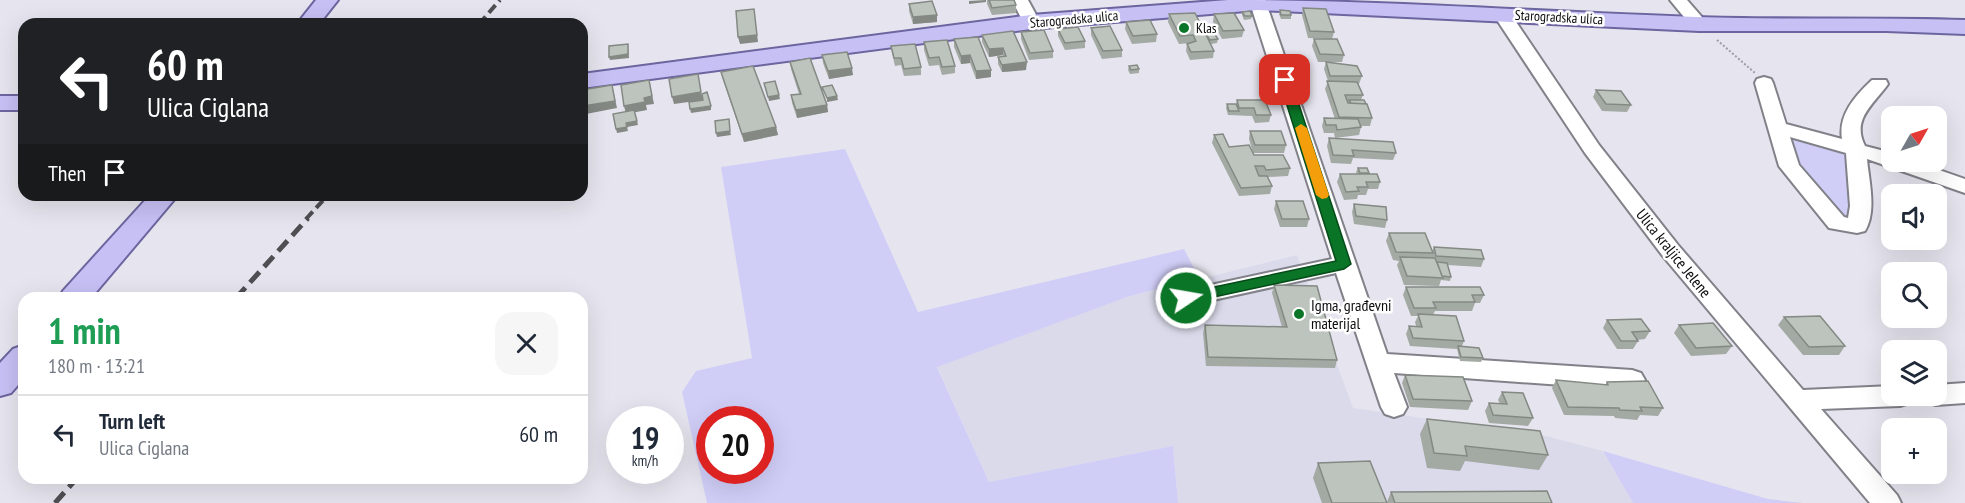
<!DOCTYPE html>
<meta charset="utf-8">
<style>
body{margin:0;font-family:"PT Sans Narrow",sans-serif;background:#f6f6f7;color:#1f2937;height:100vh;display:flex;flex-direction:column;font-size:22px;white-space:nowrap}
*{box-sizing:border-box;margin:0}
p{font-size:20px;color:#747a83}
.icon{flex:none;width:33px;height:33px;fill:none;stroke:currentColor;stroke-width:2;stroke-linecap:round;stroke-linejoin:round}
.map{position:relative;flex:1;overflow:hidden}
.panel{position:absolute;left:18px;top:292px;width:570px;height:192px;display:flex;flex-direction:column;background:#fff;border-radius:18px;box-shadow:0 6px 24px #0002}
.panel>*{flex:none}
.top-card{position:absolute;left:18px;top:18px;width:570px;height:183px;border-radius:18px;box-shadow:0 6px 24px #0002;background:#202124;color:#fff;overflow:hidden}
.needle{width:39px;rotate:51deg}
.buttons{position:absolute;left:1881px;top:106px;display:grid;gap:12px}
.buttons a{display:grid;place-items:center;width:66px;height:66px;border-radius:12px;background:#fff;box-shadow:0 6px 24px #0002;font-size:30px}
.speed{position:absolute;left:606px;top:406px;display:flex;gap:12px;font-size:30px;font-weight:700;text-align:center}
.speed>*{display:grid;place-content:center;width:78px;height:78px;border-radius:50%;background:#fff;box-shadow:0 6px 24px #0002;line-height:1}
.speed small{font-size:15px;font-weight:400}
.speed .limit{border:9px solid #d22;background:#fff;color:#111}
.pin{position:absolute;display:grid;place-items:center;width:51px;height:51px;color:#fff;margin:-26px;border-radius:12px;box-shadow:0 3px 9px #0006}
.me{position:absolute;width:66px;margin:-33px;rotate:78deg;stroke-linejoin:round;filter:drop-shadow(0 0 4px #0008)}
.turn{display:flex;align-items:center;gap:21px;height:126px;padding:0 30px;font-size:27px}
.turn .icon{width:78px;height:78px;stroke-width:2.5}
.turn b{display:block;font-size:42px;line-height:51px}
.then{display:flex;align-items:center;height:57px;padding:0 30px;background:#0003;gap:12px;font-size:22px}
.round{display:grid;place-items:center;flex:none;width:63px;height:63px;border-radius:18px;background:#f6f6f7}
.headline{display:flex;align-items:center;justify-content:space-between;height:102px;padding:0 30px}
h1{font-size:36px;font-weight:600;line-height:45px;color:#1e9e55}
ul{padding:0;list-style:none}
li{display:flex;align-items:center;gap:18px;height:78px;padding:0 30px;border-top:2px solid #e0e1e3}
li div{flex:1}
li b{display:block;font-size:22px}
li em{font-style:normal}
.map>svg:first-child{display:block}
.built{fill:#dbdaeb}
.green{fill:#d0cef7;fill-rule:evenodd}
.lines{fill:none;stroke-linecap:round;stroke-linejoin:round}
.minor-casing{stroke:#818189;stroke-width:4}
.major-casing{stroke:#6c659f;stroke-width:4}
.path{stroke:#9e9ea5;stroke-width:2;stroke-dasharray:2 2;stroke-linecap:butt}
.minor{fill:#fff;fill-rule:evenodd}
.major{fill:#c6c0f4;fill-rule:evenodd}
.rail-far1{stroke:#4e4e53;stroke-width:4;stroke-dasharray:10 5;stroke-linecap:butt}
.rail{stroke:#4e4e53;stroke-width:5;stroke-dasharray:14 7;stroke-linecap:butt}
.wall{fill:#a3a9a3}
.shaded-wall{fill:#848984}
.building{fill:#bdc4bd;stroke:#848984;stroke-width:1.5}
.route{fill:#0a7427;stroke:#064b19;stroke-width:1.5}
.slow{fill:#f59e0b}
.poi-dot{fill:#0a7427;stroke:#fff;stroke-width:2}
.labels{text-anchor:middle;stroke-width:5;stroke-linejoin:round;paint-order:stroke}
.far-street-label{font-size:14px;fill:#0b0b0e;stroke:#fff}
.far-poi-label{font-size:14px;fill:#0b0b0e;stroke:#fff;text-anchor:start}
.street-label{font-size:16px;fill:#0b0b0e;stroke:#fff}
.poi-label{font-size:16px;fill:#0b0b0e;stroke:#fff;text-anchor:start}
</style>
<div class="map">
<svg width="1965" height="503" viewBox="0 0 1965 503">
<rect width="100%" height="100%" fill="#e6e5ef"/>
<!-- built -->
<path class="built" d="M1297 255 1353 408 1546 436 1603 451 1633 503H1178L1173 446 989 482 937 366 1127 297Z"/>
<!-- green -->
<path class="green" d="M1796 136 1844 151 1848 166 1851 215 1840 216 1800 169 1789 137Z
M845 149 918 312 1184 249 1199 278 1127 297 937 367 989 482 1173 446 1178 503H707L682 392 696 371 752 358 721 167ZM710 420H760V471H710Z
M1603 451 1768 499 1803 503H1633Z"/>
<g class="lines">
<defs>
<path id="minor" d="M1012 0H1028L1040 22 1037 26H1025Z
M1249 0H1265L1387 354 1632 370 1641 373 1645 380 1641 387 1632 390 1394 373 1407 407 1403 414 1394 417 1385 414 1381 407 1336 273 1186 306 1178 304 1174 298 1178 292 1332 259Z
M1670 0H1687L1708 24 1705 28H1693Z
M1502 9 1508 10 1599 145 1678 245 1803 390 1892 386V396H1913L1909 403 1900 406 1821 409 1897 495 1901 503H1870L1662 255 1585 153 1493 14 1496 10Z
M1764 77 1771 79 1773 83 1786 124 1842 139C1838 115 1855 96 1872 80H1886L1888 84C1874 104 1851 119 1865 146L1892 153V162H1916L1965 179V193L1867 159C1869 181 1877 211 1865 231L1857 233 1829 228 1779 166 1755 83 1757 79ZM1790 137 1846 153 1850 206 1848 218 1844 217 1799 165Z
M1965 383V403L1936 405 1927 402 1924 396H1936V385Z"/>
<path id="major" d="M316 0H338L319 24H297Z
M1228 0C1384 0 1540 12 1696 17 1786 20 1875 17 1965 20V34L1886 31H1699L1258 10 1031 29 582 88V74L1031 15Z
M0 96H24V110H0Z
M150 195H178L91 298H59L63 291Z
M24 345V378L11 393 0 396V363L13 349Z"/>
</defs>
<!-- minor casing -->
<use href="#minor" class="minor-casing"/>
<!-- major casing -->
<use href="#major" class="major-casing"/>
<!-- path -->
<path class="path" d="M1717 40 1755 73"/>
<!-- minor -->
<use href="#minor" class="minor"/>
<!-- major -->
<use href="#major" class="major"/>
<!-- rail-far1 -->
<path class="rail-far1" d="M479 24 500 0
M306 219 328 195"/>
<!-- rail -->
<path class="rail" d="M236 298 308 218
M55 503 77 478"/>
</g>
<!-- wall -->
<path class="wall" d="M987 0H1014L1016 5V13L992 15 987 4Z
M909 4 937 22 913 24 909 11Z
M1303 8 1334 32 1332 39 1308 38 1302 15Z
M1280 10 1291 15V19H1281L1279 14Z
M1242 12 1252 16 1251 19 1244 20 1242 15Z
M1169 14 1218 39 1217 43 1211 44 1214 51 1213 58 1190 60 1186 51 1187 44 1190 43 1179 44 1168 22Z
M1214 14 1244 30 1242 37 1222 39 1213 22Z
M1126 22 1157 34 1156 42 1132 44 1125 29Z
M1091 28 1122 50V57L1102 59 1091 35Z
M1058 29 1085 41V48L1065 50 1058 36Z
M1013 31 1026 70 1002 72 998 64V57L1003 56V55L989 57 982 42V35Z
M1021 32 1053 51V58L1029 60 1021 39Z
M954 39 991 70V77L976 79 970 63 961 64 954 47Z
M1314 39 1344 55 1342 62H1328L1362 76 1359 84H1358L1363 95 1361 100 1372 118 1370 126H1361V127L1359 135 1335 138 1334 133H1324L1322 126 1324 118 1335 119 1325 89 1328 81 1324 69 1326 62H1318L1312 46Z
M924 42 955 66V73L942 75 939 65 929 66 924 50Z
M891 46 921 67V75L904 76 901 65 895 66 892 53Z
M822 55 853 75 829 79 823 63Z
M790 62 827 105 828 112 797 118 792 103 791 95 799 94 791 69Z
M1129 66 1139 69V73L1130 74 1128 70Z
M721 72 776 127 778 135 744 142 723 80Z
M1596 90 1631 105 1627 112 1602 111 1593 97Z
M1237 100 1271 115 1269 122 1255 123 1252 116 1228 115 1226 108 1227 104H1236Z
M1250 131 1286 145 1284 153H1253L1249 139Z
M1214 135 1229 147 1290 168 1288 176 1268 177 1272 186 1270 194 1239 196 1212 143Z
M1329 138 1396 153 1393 160 1353 158 1351 164 1331 163 1327 146Z
M1358 168 1369 173 1380 182 1378 189H1368L1366 195H1358L1357 199 1344 200 1337 182 1340 174H1357L1356 172Z
M1276 201 1309 219 1307 227H1280L1274 209Z
M1354 204 1387 220 1385 228 1354 224 1352 212Z
M1389 233 1432 251 1434 247 1484 259 1481 267 1447 265 1451 277 1450 281 1441 280 1439 286 1404 285 1397 265 1399 261 1393 260 1386 241Z
M1274 285 1337 360 1335 368 1206 366 1203 333 1205 325 1282 327 1272 293Z
M1406 287 1484 295 1480 303H1475L1472 311H1435L1433 315 1464 341 1462 346 1483 358 1481 362 1460 361 1457 349 1410 346 1406 334 1409 326H1416L1415 322 1418 316H1411L1403 295Z
M1784 317 1845 346 1839 355H1803L1778 325Z
M1607 320 1650 331 1645 339 1637 340 1638 341 1633 349H1617L1603 328Z
M1679 325 1732 346 1726 354 1691 356 1674 333Z
M1405 375 1472 401 1468 410 1410 407 1402 383Z
M1556 380 1605 385 1607 382 1663 408 1658 416 1640 415 1637 420 1615 418 1614 416 1564 415 1552 388Z
M1502 392 1533 418 1528 426 1489 423 1485 411 1489 403 1500 404 1498 400Z
M1427 419 1548 455 1539 470 1465 461 1460 471 1427 468 1420 434Z
M1318 463 1387 502 1391 492 1552 503H1322L1313 478Z"/>
<!-- shaded-wall -->
<path class="shaded-wall" d="M986 0V2L969 4V1Z
M754 9 758 42 740 44 738 37Z
M937 15V22L913 24V17Z
M628 44 629 58 610 60 609 57Z
M1003 48V55L989 57V49Z
M970 55V63L961 64V56Z
M1027 62 1026 70 1002 72V65Z
M852 68 853 75 829 79 828 71Z
M991 70V77L976 79V71Z
M649 80 654 104 646 105 647 110 626 114 624 106 644 98Z
M612 85 617 108 586 114 583 106Z
M701 92 703 100 674 104 672 97Z
M779 95 780 99 769 101 768 97Z
M837 96 838 100 827 102V98Z
M827 105 828 112 797 118 796 110Z
M711 106V110L691 113 690 109Z
M637 121 638 125 627 127 626 123Z
M627 127 628 131 617 133 616 129Z
M776 127 778 135 744 142 742 134Z
M730 131 731 135 717 137 716 133Z"/>
<!-- building -->
<path class="building" d="M989 0H1014L1016 5 992 8Z
M932 1 937 15 913 17 909 4Z
M1303 8 1326 9 1334 32 1310 31Z
M754 9 757 35 738 37 736 11Z
M1280 10 1290 11 1291 15H1281Z
M1250 11 1252 16H1245L1242 12Z
M1195 13 1214 51 1191 52 1187 44 1196 41 1193 35 1180 36 1169 14Z
M1234 13 1244 30 1223 31 1214 14Z
M1150 20 1157 34 1133 36 1126 22Z
M1110 26 1122 50 1103 51 1091 28Z
M1078 27 1085 41 1065 43 1058 29Z
M1044 30 1053 51 1030 53 1021 32Z
M1013 31 1027 62 1002 65 998 57 1006 56 1003 48 989 49 982 35Z
M1213 32 1218 39 1210 40 1205 33Z
M978 37 991 70 976 71 970 55 961 56 954 39Z
M1314 39H1337L1344 55 1320 54Z
M947 40 955 66 942 67 939 57 929 58 924 42Z
M628 44V54L609 57V46Z
M915 44 921 67 904 69 901 58H894L891 46Z
M847 52 852 68 828 71 822 55Z
M810 58 827 105 796 110 791 95 801 94 790 62Z
M1326 62 1357 66 1362 76H1330Z
M1137 65 1139 69 1131 70 1129 66Z
M753 66 776 127 742 134 721 72Z
M698 74 701 92 672 97 669 79Z
M649 80 652 96 644 98 645 102 624 106 621 85Z
M775 81 779 95 768 97 764 83Z
M1327 81 1357 82 1363 95H1345L1348 103 1367 104 1372 118 1339 117Z
M612 85 615 101 583 106 582 90Z
M832 85 837 96 827 98 822 87Z
M1596 90 1621 91 1631 105 1606 104Z
M707 92 711 106 690 109 689 102 703 100 702 94Z
M1237 100H1265L1271 115H1256L1254 108H1239Z
M1349 100H1364L1366 104 1351 103Z
M1227 104H1236L1239 111H1229Z
M634 110 637 121 626 123 627 127 616 129 613 114Z
M1324 118 1358 119 1361 127 1337 130 1336 125H1326Z
M729 119 730 131 716 133 715 121Z
M1250 131H1281L1286 145H1255Z
M1223 134 1229 147 1249 145 1254 155H1283L1290 168 1266 170 1264 166H1255L1259 176H1267L1272 186 1241 188 1214 135Z
M1329 138 1393 142 1396 153 1352 150 1354 156 1333 155Z
M1358 168H1367L1369 173H1360Z
M1340 174H1377L1380 182H1366L1368 187H1357L1359 191 1346 192Z
M1276 201H1303L1309 219H1282Z
M1354 204 1386 207 1387 220 1356 216Z
M1389 233H1425L1433 253 1396 252Z
M1434 247 1481 250 1484 259 1436 256Z
M1400 257 1435 258 1443 278 1407 276Z
M1437 262 1447 263 1451 277 1442 276Z
M1274 285 1317 286 1337 360 1208 357 1205 325 1287 327Z
M1406 287H1480L1484 295H1472L1475 302H1433L1436 308H1414Z
M1418 314 1456 316 1464 341 1413 338 1409 326 1422 327Z
M1820 316 1845 346 1809 347 1784 317Z
M1641 319 1650 331 1632 332 1638 341H1621L1607 320Z
M1713 323 1732 346 1696 348 1679 325Z
M1458 346 1479 348 1483 358 1461 357Z
M1405 375 1463 377 1472 401 1413 399Z
M1556 380 1608 385 1607 382 1648 381 1663 408 1640 407 1642 411 1620 410 1619 408 1568 407Z
M1502 392 1523 393 1533 418 1493 415 1489 403 1507 404Z
M1427 419 1540 431 1548 455 1465 446 1467 456 1434 453Z
M1370 461 1387 503H1332L1318 463Z
M1547 491 1552 503H1395L1391 492Z"/>
<!-- route -->
<path class="route" d="M1285 76 1291 80 1351 264 1344 269 1186 303 1181 302 1179 298 1181 295 1186 293 1336 261 1279 80Z"/>
<!-- slow -->
<path class="slow" d="M1301 124 1307 128 1329 195 1327 198 1322 199 1316 195 1295 128Z"/>
<!-- markers -->
<g class="poi-dot">
<circle cx="1184" cy="28" r="6"/>
<circle cx="1299" cy="314" r="6"/>
</g>
<g class="labels">
<!-- far-street labels -->
<g class="far-street-label">
<text transform="translate(1559 17) rotate(3)" y="5">Starogradska ulica</text>
<text transform="translate(1074 19) rotate(-5)" y="5">Starogradska ulica</text>
</g>
<!-- far-poi labels -->
<g class="far-poi-label">
<text x="1196" y="33">Klas</text>
</g>
<!-- street labels -->
<g class="street-label">
<text transform="translate(1674 253) rotate(51)" y="6">Ulica kraljice Jelene</text>
</g>
<!-- poi labels -->
<g class="poi-label">
<text x="1311" y="311">Igma, građevni<tspan x="1311" dy="18">materijal</tspan></text>
</g>
</g>
</svg>
<div class="buttons">
<a><svg class="needle" viewBox="-14 -14 28 28"><path d="M0-13l5 13h-10z" fill="#e53935"/><path d="M0 13l5-13h-10z" fill="#747a83"/></svg></a>
<a><svg class="icon" aria-label="sound" viewBox="0 0 24 24"><path d="M4 9h4l5-4v14l-5-4H4zM17 9q2 3 0 6"/></svg></a>
<a><svg class="icon" aria-label="search" viewBox="0 0 24 24"><circle cx="10" cy="10" r="6"/><path d="M15 15l6 6"/></svg></a>
<a><svg class="icon" aria-label="layers" viewBox="0 0 24 24"><path d="M12 4l9 5-9 5-9-5zM3 14l9 5 9-5"/></svg></a>
<a>+</a>
</div>
<div class="speed"><div>19<small>km/h</small></div><div class="limit">20</div></div>
<div class="pin" style="left:1285px;top:80px;background:#d93025"><svg class="icon" aria-label="arrive" viewBox="0 0 24 24"><path d="M6 21V4h12l-3 4 3 4H6"/></svg></div>
<svg class="me" style="left:1186px;top:298px" viewBox="-20 -20 40 40"><circle r="17" fill="#0a7427" stroke="#fff" stroke-width="3"/><path d="M0-11L8 9 0 5-8 9z" fill="#fff"/></svg>
<div class="top-card">
<div class="turn"><svg class="icon" aria-label="left" viewBox="0 0 24 24"><path d="M17 20v-9H6M10 6l-5 5 5 5"/></svg><div><b>60 m</b>Ulica Ciglana</div></div>
<div class="then">Then<svg class="icon" aria-label="arrive" viewBox="0 0 24 24"><path d="M6 21V4h12l-3 4 3 4H6"/></svg></div>
</div>
<section class="panel">
<div class="headline"><div><h1>1 min</h1><p>180 m · 13:21</p></div><a class="round"><svg class="icon" aria-label="close" viewBox="0 0 24 24"><path d="M6 6l12 12M18 6L6 18"/></svg></a></div>
<ul>
<li><svg class="icon" aria-label="left" viewBox="0 0 24 24"><path d="M17 20v-9H6M10 6l-5 5 5 5"/></svg><div><b>Turn left</b><p>Ulica Ciglana</p></div><em>60 m</em></li>
</ul>
</section>
</div>
